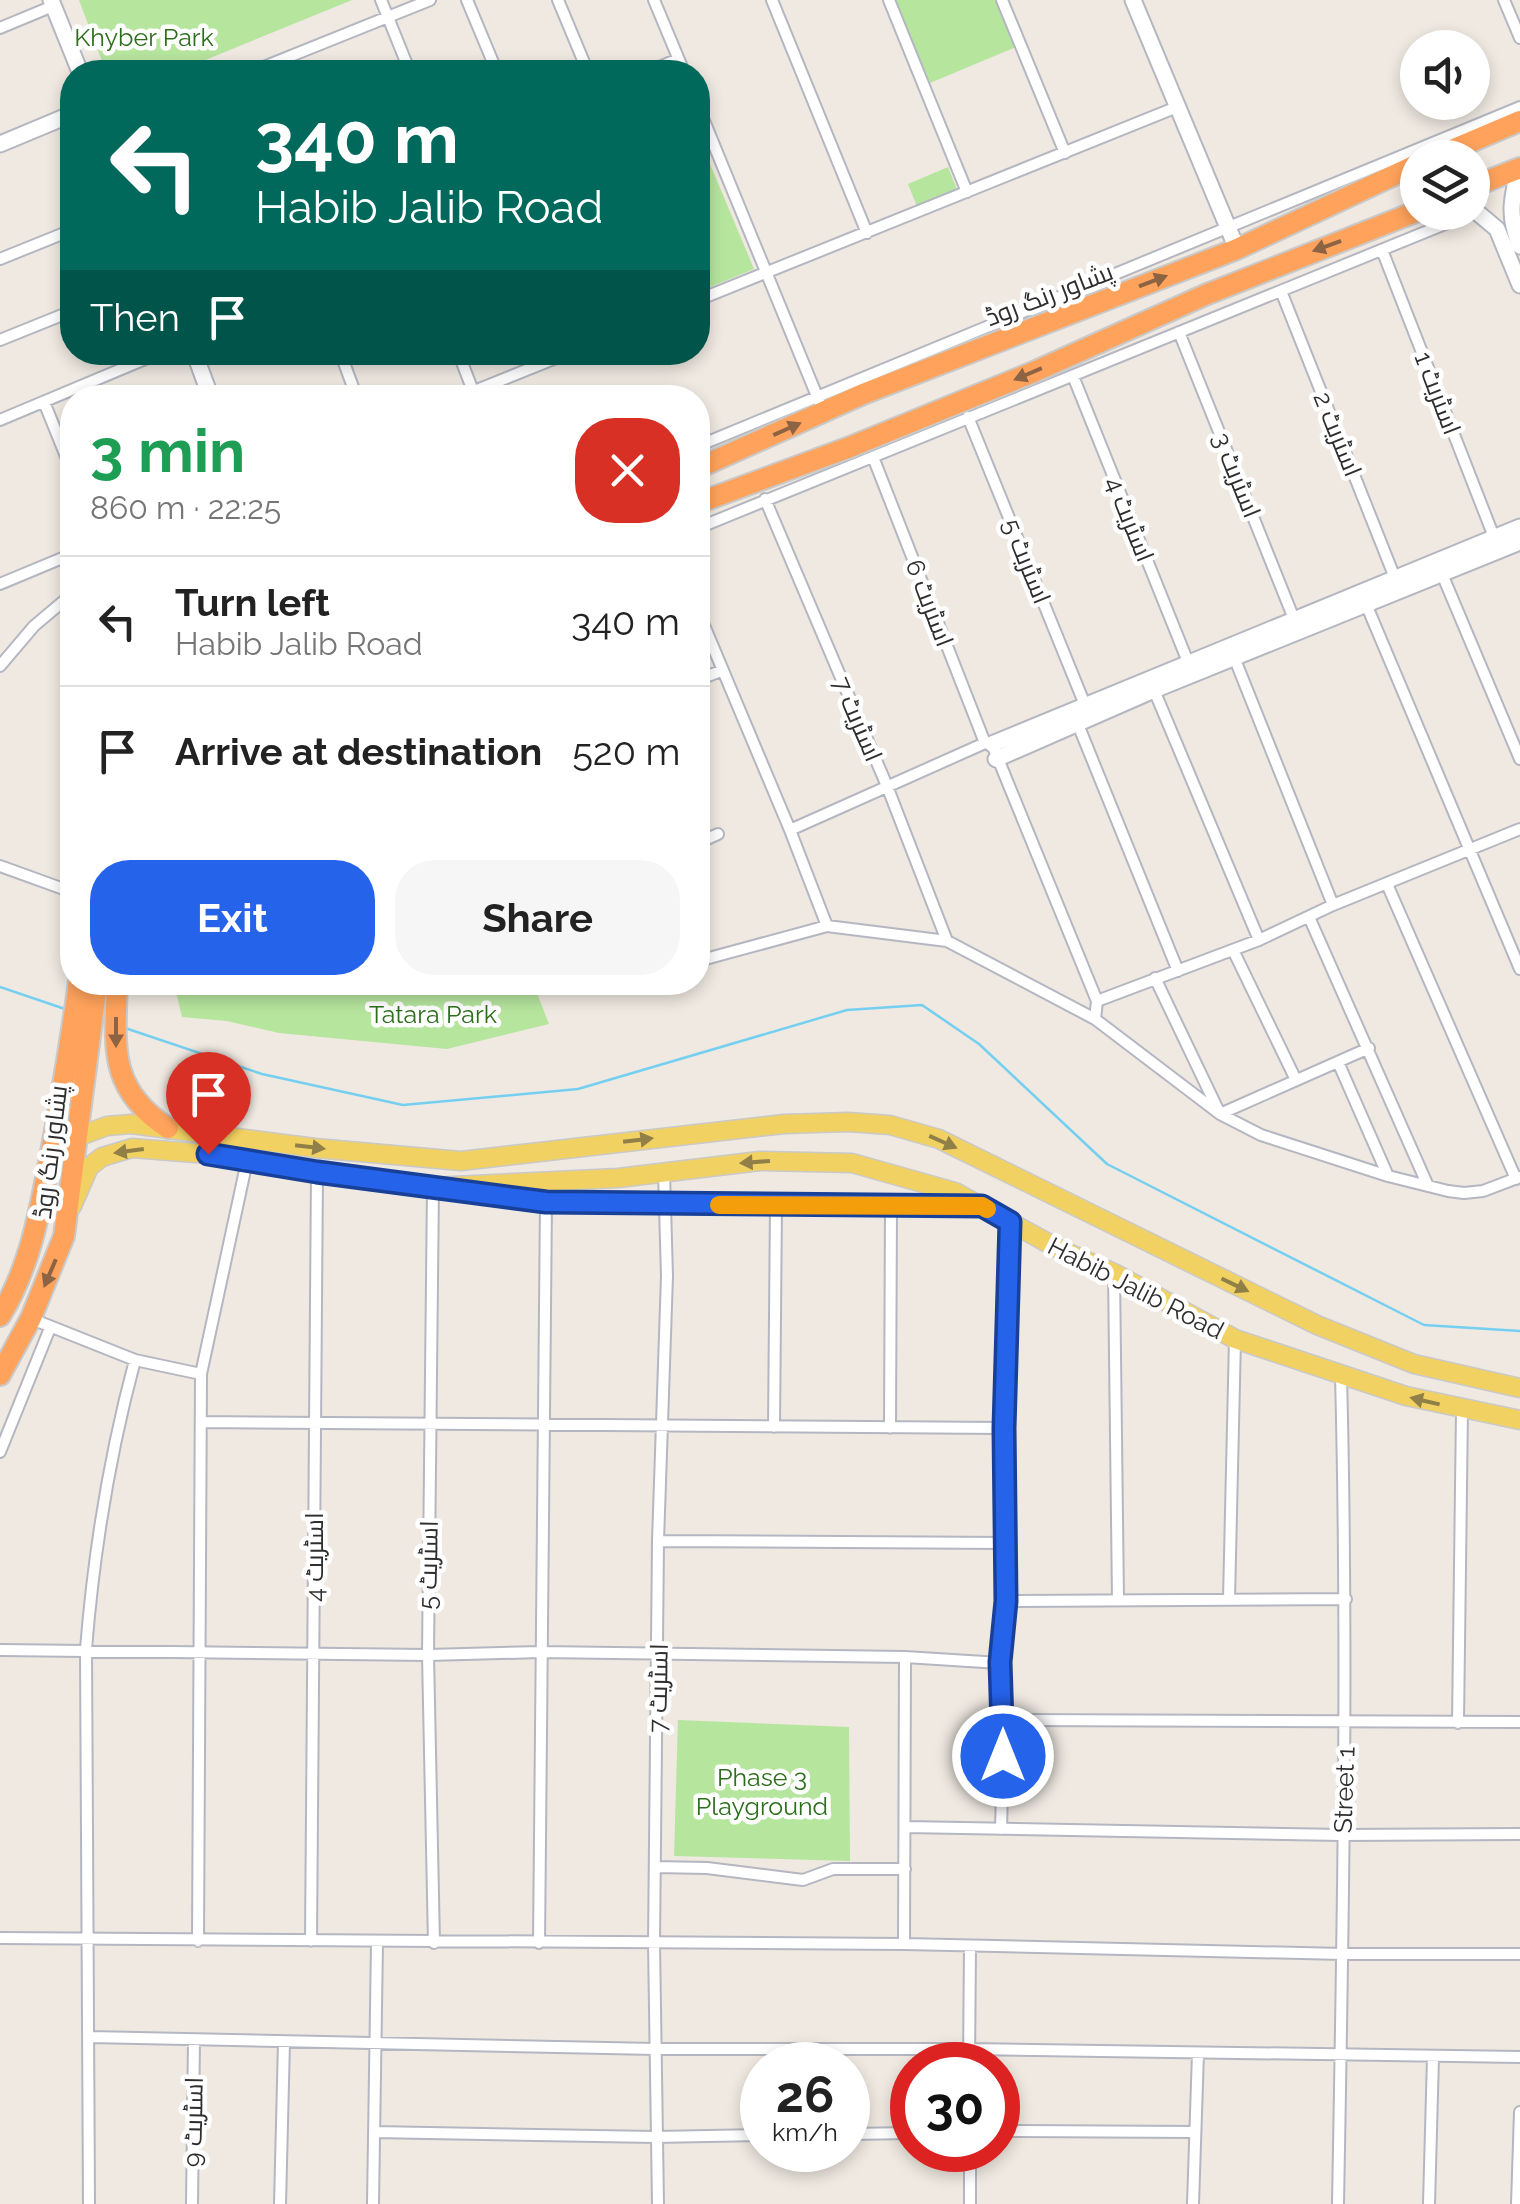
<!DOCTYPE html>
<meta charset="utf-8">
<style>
body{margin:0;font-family:Raleway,Cairo,sans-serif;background:#f6f6f6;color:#222;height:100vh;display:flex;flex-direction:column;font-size:38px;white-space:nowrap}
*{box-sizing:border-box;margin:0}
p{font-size:32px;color:#767676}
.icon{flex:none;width:55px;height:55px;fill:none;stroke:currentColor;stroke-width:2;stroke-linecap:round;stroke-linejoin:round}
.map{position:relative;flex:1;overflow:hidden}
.sheet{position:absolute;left:60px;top:385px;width:650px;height:610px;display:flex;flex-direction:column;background:#fff;border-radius:40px;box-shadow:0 5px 15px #0003}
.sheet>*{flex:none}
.hud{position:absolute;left:60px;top:60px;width:650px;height:305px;border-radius:40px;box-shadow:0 5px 15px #0003;background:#00695c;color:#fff;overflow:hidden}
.tools{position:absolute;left:1400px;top:30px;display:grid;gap:20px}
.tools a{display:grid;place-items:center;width:90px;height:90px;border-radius:50%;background:#fff;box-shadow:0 5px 15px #0003;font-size:50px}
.speed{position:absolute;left:740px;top:2042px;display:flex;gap:20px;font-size:50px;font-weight:700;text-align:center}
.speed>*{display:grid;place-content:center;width:130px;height:130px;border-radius:50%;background:#fff;box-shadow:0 5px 15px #0003;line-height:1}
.speed small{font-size:25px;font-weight:400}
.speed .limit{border:15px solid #d22;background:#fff;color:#111}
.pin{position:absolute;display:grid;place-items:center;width:85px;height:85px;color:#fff;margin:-102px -42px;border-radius:50% 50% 50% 0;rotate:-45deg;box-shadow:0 0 10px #0007}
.pin .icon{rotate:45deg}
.me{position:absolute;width:110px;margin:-55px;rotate:0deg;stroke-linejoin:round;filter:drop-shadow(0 0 8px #0008)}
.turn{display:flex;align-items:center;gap:35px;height:210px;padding:0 30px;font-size:45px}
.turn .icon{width:130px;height:130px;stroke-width:2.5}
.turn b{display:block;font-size:70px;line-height:85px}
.then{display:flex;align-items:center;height:95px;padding:0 30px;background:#0003;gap:20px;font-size:38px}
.round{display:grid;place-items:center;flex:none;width:105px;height:105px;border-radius:40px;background:#f6f6f6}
.headline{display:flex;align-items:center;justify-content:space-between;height:170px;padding:0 30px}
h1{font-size:60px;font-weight:700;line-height:75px;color:#1e9e55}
.button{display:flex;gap:20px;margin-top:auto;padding:20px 30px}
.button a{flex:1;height:115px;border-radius:40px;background:#2563eb;color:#fff;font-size:40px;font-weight:700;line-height:115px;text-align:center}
.button a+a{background:#f6f6f6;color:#222}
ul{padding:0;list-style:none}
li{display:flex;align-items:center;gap:30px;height:130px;padding:0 30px;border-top:2px solid #e0e0e0}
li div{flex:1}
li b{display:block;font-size:38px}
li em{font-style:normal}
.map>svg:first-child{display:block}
.green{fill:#b6e59e}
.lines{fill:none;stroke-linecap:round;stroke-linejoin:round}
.stream{stroke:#75cff0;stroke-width:2.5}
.street-casing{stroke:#b4b7c1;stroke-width:14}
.secondary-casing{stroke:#b4b7c1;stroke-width:19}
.primary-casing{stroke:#c9c9c9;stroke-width:21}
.highway-casing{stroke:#c9c9c9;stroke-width:24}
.street{stroke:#fff;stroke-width:10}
.secondary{stroke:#fff;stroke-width:15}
.primary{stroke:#f2d163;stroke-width:18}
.highway{stroke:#ffa35c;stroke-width:20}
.oneway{fill:#8c6343}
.oneway2{fill:#908048}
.route-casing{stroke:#184099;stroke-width:25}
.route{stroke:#2563eb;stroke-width:18}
.slow{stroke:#f59e0b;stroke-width:18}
.labels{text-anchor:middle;stroke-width:9;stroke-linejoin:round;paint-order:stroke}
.park-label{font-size:25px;fill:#2c6e1b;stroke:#fff}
.street-label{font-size:25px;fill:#2e2e2e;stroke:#fff}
</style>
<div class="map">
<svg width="1520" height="2204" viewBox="0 0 1520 2204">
<rect width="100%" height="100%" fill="#efe9e1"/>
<!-- green -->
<path class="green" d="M79 0H352L176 72H106Z
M895 0H996L1016 47 930 83Z
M700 140 754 269 698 292V141Z
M948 167 958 192 918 209 908 184Z
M174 983H533L549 1024 447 1049 279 1033 227 1021 182 1017Z
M678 1720 849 1727 850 1861 674 1856Z"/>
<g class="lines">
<!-- stream -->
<path class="stream" d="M0 987 65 1009
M125 1028 262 1074 403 1105 578 1089 847 1010 922 1005 979 1044 1107 1164 1424 1325 1520 1331"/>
<defs>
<path id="street" d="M381 0 410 72
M467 0 497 72
M558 0 588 72
M654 0 684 72
M772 0 867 233
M889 0 967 192
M1002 0 1065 153
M1504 0 1520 38
M0 28 53 6
M251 72 430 0
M648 72 678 59
M698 106 819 401
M1382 250 1494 537
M0 259 72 230
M1281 291 1395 578
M698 300 1177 107
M1179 332 1294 619
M0 340 72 311
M340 352 357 398
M458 352 473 391
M1073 376 1188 662
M457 398 571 352
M44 402 72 471
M968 417 1085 705
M0 420 162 352
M698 446 1520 107
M873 457 985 743 992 744 1097 1001 1095 1019
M765 499 887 786 947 941
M698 528 1477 211
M1442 574 1520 759
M0 584 72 554
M1366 604 1520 969
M698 611 790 830 827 926
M1234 657 1333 905
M0 666 34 626 72 594
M698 680 723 670
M1154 690 1259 940
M1077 722 1178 971
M790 830 985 743
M698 843 718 834
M0 866 72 892
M1387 884 1516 1179
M1309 917 1428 1186
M1233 950 1296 1080
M698 961 827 926 947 941 1095 1019 1220 1114 1261 1135 1388 1176 1448 1191 1464 1193 1483 1191 1520 1177
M1155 978 1220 1114 1369 1048
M1097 1001 1259 940 1333 905 1520 829
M1338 1062 1388 1176
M433 1187 428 1655 434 1943
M1114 1273 1118 1600
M32 1319 135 1360 201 1374
M201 1422 1004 1428
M774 1427 776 1205
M890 1428 891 1206
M0 1452 50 1328
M658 1541 1006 1543
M1229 1599 1235 1339
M1006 1601 1346 1599
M0 1650 428 1655 541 1652 905 1657 1000 1663
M1004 1720 1520 1722
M1458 1723 1462 1409
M906 1827 1341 1835 1520 1834
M1001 1829 1004 1720 1000 1663 1006 1601 1004 1428 1010 1223
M655 1867 707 1868 803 1880 833 1869H905
M0 1938 904 1944 1343 1954H1520
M198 1941 201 1374 247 1161
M311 1941 317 1173
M539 1943 546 1202
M904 1944 905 1657
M90 2037 655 2049H969L1520 2057
M969 2065 970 1946
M998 2131 1194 2132
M374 2132 655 2137 762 2135
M848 2134 912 2133
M970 2150V2204
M89 2204 86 1649C94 1549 109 1457 135 1360
M192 2204 194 2040
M280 2204 284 2042
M373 2204 377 1943
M658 2204 654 1943 658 1541 667 1276 664 1172
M1193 2204 1198 2053
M1338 2204C1343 1928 1348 1652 1341 1375
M1429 2204 1433 2057
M1517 2204 1520 2112"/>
<path id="secondary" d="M51 0 80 72
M1133 0 1237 249
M0 144 72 114
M1519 169C1511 201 1508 216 1520 246
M1472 208 1497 229 1520 285
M194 352 211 398
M992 744 1520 527
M996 759 1154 690 1520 542"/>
<path id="primary" d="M77 1137 107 1126 131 1124 315 1148 461 1161 784 1124 848 1122 890 1125 939 1139 1317 1325 1414 1364 1520 1388
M433 1187 618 1178 760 1161 852 1163 955 1192 1057 1248 1114 1273 1235 1339 1406 1396 1520 1420
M483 1194 546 1202 977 1207
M72 1206 89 1167 102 1157 132 1148 208 1154 443 1188"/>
<path id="highway" d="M1433 158 1520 121
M1472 187 1520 168
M698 468 863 394 1237 249 1418 164
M698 503 850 447 1036 371 1205 295 1418 211
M117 982C115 1047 108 1089 168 1128
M0 1316C28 1271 38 1220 48 1168 60 1106 70 1045 79 982
M0 1375 31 1318 64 1236 97 982"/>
</defs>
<!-- street casing -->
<use href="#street" class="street-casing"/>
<!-- secondary casing -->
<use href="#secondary" class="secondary-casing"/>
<!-- primary casing -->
<use href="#primary" class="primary-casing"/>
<!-- highway casing -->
<use href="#highway" class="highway-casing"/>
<!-- street -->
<use href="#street" class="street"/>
<!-- secondary -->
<use href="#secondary" class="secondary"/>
<!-- primary -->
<use href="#primary" class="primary"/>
<!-- highway -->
<use href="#highway" class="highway"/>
</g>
<!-- one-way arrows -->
<defs><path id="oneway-solid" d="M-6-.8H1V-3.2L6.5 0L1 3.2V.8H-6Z" transform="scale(2.5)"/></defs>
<g class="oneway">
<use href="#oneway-solid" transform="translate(1327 246) rotate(160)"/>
<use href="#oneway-solid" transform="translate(1153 281) rotate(-21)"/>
<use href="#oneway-solid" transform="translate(1028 374) rotate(157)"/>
<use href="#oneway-solid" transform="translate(787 429) rotate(-24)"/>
<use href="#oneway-solid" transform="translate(116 1032) rotate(90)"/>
<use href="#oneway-solid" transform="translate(50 1273) rotate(113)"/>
</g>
<g class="oneway2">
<use href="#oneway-solid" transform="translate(638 1140) rotate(-7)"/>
<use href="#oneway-solid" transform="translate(943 1142) rotate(24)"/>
<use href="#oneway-solid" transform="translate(310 1147) rotate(7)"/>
<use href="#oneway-solid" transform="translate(129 1151) rotate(172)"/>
<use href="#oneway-solid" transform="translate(755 1162) rotate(176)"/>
<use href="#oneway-solid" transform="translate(1235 1285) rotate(26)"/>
<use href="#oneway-solid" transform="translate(1425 1401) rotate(-167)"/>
</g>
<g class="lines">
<defs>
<path id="route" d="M208 1154 317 1172 546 1202 982 1206 1010 1222 1004 1428 1006 1601 1000 1662 1003 1756"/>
</defs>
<!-- route casing -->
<use href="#route" class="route-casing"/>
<!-- route -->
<use href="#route" class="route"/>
<!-- slow -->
<path class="slow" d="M719 1205 982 1206 987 1209"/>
</g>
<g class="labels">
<!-- park labels -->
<g class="park-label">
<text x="144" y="46">Khyber Park</text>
<text x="433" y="1023">Tatara Park</text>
<text x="762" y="1786">Phase 3<tspan x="762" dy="29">Playground</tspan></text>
</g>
<!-- street labels -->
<g class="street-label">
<text transform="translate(1049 294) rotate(-21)" y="9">پشاور رنگ روڈ</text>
<text transform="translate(1438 393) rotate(69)" y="9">اسٹریٹ 1</text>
<text transform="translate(1338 434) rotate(68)" y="9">اسٹریٹ 2</text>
<text transform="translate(1237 475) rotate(68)" y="9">اسٹریٹ 3</text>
<text transform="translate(1130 519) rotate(68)" y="9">اسٹریٹ 4</text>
<text transform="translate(1027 561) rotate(68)" y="9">اسٹریٹ 5</text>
<text transform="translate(930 603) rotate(69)" y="9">اسٹریٹ 6</text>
<text transform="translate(858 719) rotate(67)" y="9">اسٹریٹ 7</text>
<text transform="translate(50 1152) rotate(-83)" y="9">پشاور رنگ روڈ</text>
<text transform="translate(1136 1288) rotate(27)" y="9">Habib Jalib Road</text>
<text transform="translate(314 1557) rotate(-90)" y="9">اسٹریٹ 4</text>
<text transform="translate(428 1565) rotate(-89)" y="9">اسٹریٹ 5</text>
<text transform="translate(658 1688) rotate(-89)" y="9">اسٹریٹ 7</text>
<text transform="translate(1344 1790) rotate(-88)" y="9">Street 1</text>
<text transform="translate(193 2122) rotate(-89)" y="9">اسٹریٹ 9</text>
</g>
</g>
</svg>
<div class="tools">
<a><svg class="icon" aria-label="sound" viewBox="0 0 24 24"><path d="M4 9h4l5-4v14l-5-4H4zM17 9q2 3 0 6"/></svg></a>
<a><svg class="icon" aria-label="layers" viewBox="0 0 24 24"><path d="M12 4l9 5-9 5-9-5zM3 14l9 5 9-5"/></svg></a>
</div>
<div class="speed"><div>26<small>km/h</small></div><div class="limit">30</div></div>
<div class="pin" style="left:208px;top:1154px;background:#d93025"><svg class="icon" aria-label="arrive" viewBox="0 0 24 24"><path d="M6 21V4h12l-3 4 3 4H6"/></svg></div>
<svg class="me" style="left:1003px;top:1756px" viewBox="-20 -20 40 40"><circle r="17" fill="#2563eb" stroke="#fff" stroke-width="3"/><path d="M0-11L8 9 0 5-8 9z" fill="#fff"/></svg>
<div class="hud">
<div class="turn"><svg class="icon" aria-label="left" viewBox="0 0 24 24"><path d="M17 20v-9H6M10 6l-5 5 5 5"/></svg><div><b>340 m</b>Habib Jalib Road</div></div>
<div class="then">Then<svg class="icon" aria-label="arrive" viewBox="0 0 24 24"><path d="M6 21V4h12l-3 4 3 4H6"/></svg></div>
</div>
<section class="sheet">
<div class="headline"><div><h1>3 min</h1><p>860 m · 22:25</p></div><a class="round" style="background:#d93025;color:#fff"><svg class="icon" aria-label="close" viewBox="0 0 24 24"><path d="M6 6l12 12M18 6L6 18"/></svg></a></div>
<ul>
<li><svg class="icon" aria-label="left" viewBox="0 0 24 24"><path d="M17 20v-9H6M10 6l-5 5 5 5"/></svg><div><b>Turn left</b><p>Habib Jalib Road</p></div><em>340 m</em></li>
<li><svg class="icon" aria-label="arrive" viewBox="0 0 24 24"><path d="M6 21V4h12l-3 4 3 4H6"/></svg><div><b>Arrive at destination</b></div><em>520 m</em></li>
</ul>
<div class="button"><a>Exit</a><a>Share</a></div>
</section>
</div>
